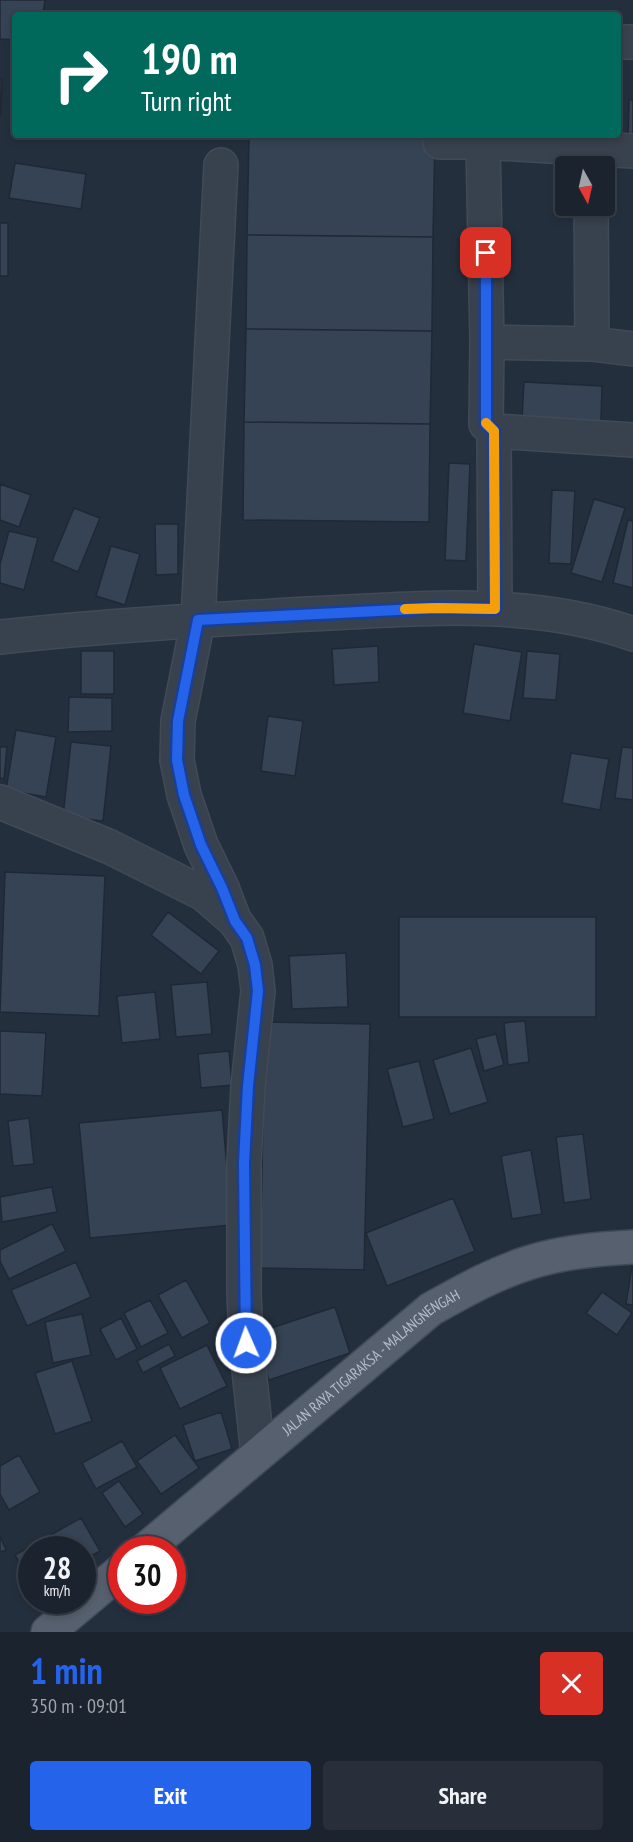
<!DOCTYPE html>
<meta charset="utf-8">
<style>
body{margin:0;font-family:"PT Sans Narrow",sans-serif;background:#282f3a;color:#f1f3f6;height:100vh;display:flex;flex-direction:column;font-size:22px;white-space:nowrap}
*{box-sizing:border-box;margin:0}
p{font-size:20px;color:#a0a4aa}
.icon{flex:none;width:33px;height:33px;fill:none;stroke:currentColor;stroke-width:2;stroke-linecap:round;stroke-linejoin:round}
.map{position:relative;height:1632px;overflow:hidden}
.panel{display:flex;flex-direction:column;background:#1b232e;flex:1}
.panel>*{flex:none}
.banner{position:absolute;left:12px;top:12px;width:609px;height:126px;border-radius:6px;box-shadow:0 3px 9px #0003,0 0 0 2px #39404a;background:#00695c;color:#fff;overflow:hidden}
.needle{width:39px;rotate:172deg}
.tools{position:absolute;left:555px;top:156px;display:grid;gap:12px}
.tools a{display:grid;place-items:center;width:60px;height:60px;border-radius:6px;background:#1b232e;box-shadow:0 3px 9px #0003,0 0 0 2px #39404a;font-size:30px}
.speed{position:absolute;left:18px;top:1536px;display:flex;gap:12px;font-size:30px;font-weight:700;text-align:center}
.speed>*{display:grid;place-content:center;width:78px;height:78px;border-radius:50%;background:#1b232e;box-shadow:0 3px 9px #0003,0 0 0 2px #39404a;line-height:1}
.speed small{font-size:15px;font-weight:400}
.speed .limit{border:9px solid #d22;background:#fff;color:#111}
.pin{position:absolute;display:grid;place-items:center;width:51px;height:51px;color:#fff;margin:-26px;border-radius:12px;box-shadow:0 3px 9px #0006}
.me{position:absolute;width:66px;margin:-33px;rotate:358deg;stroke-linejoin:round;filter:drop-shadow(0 0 4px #0008)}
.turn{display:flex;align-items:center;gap:21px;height:126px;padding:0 30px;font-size:27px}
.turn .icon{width:78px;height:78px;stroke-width:2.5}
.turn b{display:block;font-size:42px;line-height:51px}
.round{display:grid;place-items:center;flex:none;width:63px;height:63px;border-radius:6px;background:#282f3a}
.headline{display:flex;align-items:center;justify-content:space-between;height:102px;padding:0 30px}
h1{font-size:36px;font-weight:700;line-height:45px;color:#2563eb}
.primary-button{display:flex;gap:12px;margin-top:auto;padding:12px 30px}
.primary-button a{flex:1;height:69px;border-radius:6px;background:#2563eb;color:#fff;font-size:24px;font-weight:700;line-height:69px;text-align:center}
.primary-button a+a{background:#282f3a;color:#f1f3f6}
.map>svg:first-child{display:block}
.building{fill:#364354;stroke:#1f2835;stroke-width:1.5}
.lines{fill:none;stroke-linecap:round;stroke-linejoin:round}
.minor-casing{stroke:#414a57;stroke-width:36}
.major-casing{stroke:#414a57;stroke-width:36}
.minor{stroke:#38414e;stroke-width:33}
.major{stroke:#56606e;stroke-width:33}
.route-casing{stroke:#184099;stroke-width:15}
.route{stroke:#2563eb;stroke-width:10}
.slow{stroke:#f59e0b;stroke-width:10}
.labels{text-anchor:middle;stroke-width:6;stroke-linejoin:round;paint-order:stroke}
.street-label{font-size:15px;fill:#b4bcc9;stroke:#1d2633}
</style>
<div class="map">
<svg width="633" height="1632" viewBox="0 0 633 1632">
<rect width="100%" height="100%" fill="#242f3e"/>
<!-- building -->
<path class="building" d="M0 0H45L43 14 29 13V15H15V40L0 39Z
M0 79H2L1 115 0 114Z
M629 100H633V138L628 137Z
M249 135H435L433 237 247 235Z
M15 163 86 174 81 209 9 198Z
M0 223H8V276H0Z
M247 235 433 237 432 331 246 329Z
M246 329 432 331 430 424 244 422Z
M524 382 602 386 601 421 522 417Z
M244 422 430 424 429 522 243 520Z
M449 463 470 464 466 561 445 560Z
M0 484 31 495 19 527 0 520Z
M552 490 575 491 571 564 549 563Z
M594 499 625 508 602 582 571 573Z
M74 508 100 518 78 572 52 561Z
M628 520 633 521V588L613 583Z
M155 524H178V574L156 575Z
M9 531 38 538 24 590 0 583V564Z
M111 546 140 554 125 605 96 596Z
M474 644 522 652 510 721 463 713Z
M378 646 379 682 334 685 332 649Z
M81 651H114V694H81Z
M527 651 560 654 556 700 523 698Z
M69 697 112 698V731L68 732Z
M268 716 303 721 295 776 261 771Z
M16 730 56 737 46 797 6 790Z
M71 742 111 746 103 821 63 817Z
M0 747H7L4 779 0 778Z
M622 747 633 748V800L615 798Z
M571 753 609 759 600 810 562 803Z
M5 872 105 876 99 1016 0 1012Z
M168 912 219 951 201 974 151 935Z
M399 917H596V1017H399Z
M346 953 348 1007 292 1009 289 956Z
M207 982 212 1034 176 1037 171 985Z
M155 992 160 1039 122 1043 117 996Z
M525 1021 529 1062 508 1065 504 1023Z
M265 1022 370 1024 364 1270 260 1268Z
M0 1031 46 1033 42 1096 0 1094Z
M496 1034 504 1065 484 1071 476 1039Z
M471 1048 488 1102 450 1114 433 1060Z
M229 1051 232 1085 201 1088 198 1054Z
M419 1061 434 1119 403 1127 387 1069Z
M222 1110 232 1225 90 1238 79 1123Z
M29 1118 34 1164 13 1166 8 1121Z
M583 1134 591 1199 564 1203 556 1137Z
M531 1150 542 1214 512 1219 501 1156Z
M52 1187 57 1212 2 1222 0 1197Z
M453 1198 475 1251 387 1286 366 1233Z
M52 1224 66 1251 9 1279 0 1261V1250Z
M76 1262 91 1297 27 1326 11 1290Z
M632 1266 633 1267V1305L626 1304Z
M186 1280 210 1323 182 1338 158 1295Z
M602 1292 632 1313 617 1335 586 1313Z
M150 1300 168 1333 141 1347 124 1313Z
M335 1307 350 1353 269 1380 253 1334Z
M82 1314 91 1355 53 1363 45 1322Z
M121 1318 137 1349 116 1360 100 1329Z
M169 1344 175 1356 143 1373 137 1361Z
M207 1345 227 1386 180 1409 160 1368Z
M72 1361 92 1421 55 1434 35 1373Z
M221 1412 232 1449 195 1461 183 1425Z
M175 1435 199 1468 161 1494 137 1461Z
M122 1441 137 1467 96 1489 82 1463Z
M19 1455 40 1492 9 1510 0 1494V1466Z
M119 1481 143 1514 125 1527 102 1493Z
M81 1518 100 1551 82 1561V1550H32V1584L15 1555Z
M0 1536 6 1550 0 1552Z"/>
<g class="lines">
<defs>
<path id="minor" d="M618 42H633
M440 142H483L633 151
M483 142 487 342
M221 165 198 620 178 721 177 760 184 795 201 845 222 888 233 917
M591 206 592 344
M633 349 592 344 487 342 486 424 494 431 633 440
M494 431 495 609
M0 637C102 626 205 620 308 614 416 609 529 597 633 634
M0 802 110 847 204 894 235 921 247 938 255 965 258 991 248 1086 244 1163V1292L246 1343 258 1454"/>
<g id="major">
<path id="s1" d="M145 1550 431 1309C462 1292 493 1274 528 1263 562 1252 597 1249 633 1247"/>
<path d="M48 1632 122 1570"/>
</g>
</defs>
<!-- minor casing -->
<use href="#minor" class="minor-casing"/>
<!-- major casing -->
<use href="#major" class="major-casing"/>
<!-- minor -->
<use href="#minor" class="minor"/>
<!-- major -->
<use href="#major" class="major"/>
</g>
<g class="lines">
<defs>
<path id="route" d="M246 1343 244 1163 248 1086 258 991 255 965 247 938 235 921 222 888 201 845 184 795 177 760 178 721 198 620 437 608 495 609 494 431 486 424V253"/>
</defs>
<!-- route casing -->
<use href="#route" class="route-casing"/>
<!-- route -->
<use href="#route" class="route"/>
<!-- slow -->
<path class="slow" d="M405 609 437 608 495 609 494 431 486 423"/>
</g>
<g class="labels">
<!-- street labels -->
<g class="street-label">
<text dy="5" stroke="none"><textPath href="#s1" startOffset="294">JALAN RAYA TIGARAKSA - MALANGNENGAH</textPath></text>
</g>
</g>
</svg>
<div class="tools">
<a><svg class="needle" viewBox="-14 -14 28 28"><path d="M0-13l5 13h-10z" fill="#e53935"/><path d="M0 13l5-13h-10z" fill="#a0a4aa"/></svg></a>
</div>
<div class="speed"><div>28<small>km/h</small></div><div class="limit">30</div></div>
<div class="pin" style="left:486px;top:253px;background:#d93025"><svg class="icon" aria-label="arrive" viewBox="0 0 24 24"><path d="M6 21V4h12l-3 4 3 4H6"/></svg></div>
<svg class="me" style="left:246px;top:1343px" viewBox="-20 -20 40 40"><circle r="17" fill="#2563eb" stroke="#fff" stroke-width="3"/><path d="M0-11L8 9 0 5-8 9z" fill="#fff"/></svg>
<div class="banner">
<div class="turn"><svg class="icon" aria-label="right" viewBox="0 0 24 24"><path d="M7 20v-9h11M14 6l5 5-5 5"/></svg><div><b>190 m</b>Turn right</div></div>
</div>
</div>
<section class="panel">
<div class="headline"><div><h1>1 min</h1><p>350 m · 09:01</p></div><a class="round" style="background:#d93025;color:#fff"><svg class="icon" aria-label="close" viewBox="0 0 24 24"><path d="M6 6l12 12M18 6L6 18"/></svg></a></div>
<div class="primary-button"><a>Exit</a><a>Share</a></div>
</section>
